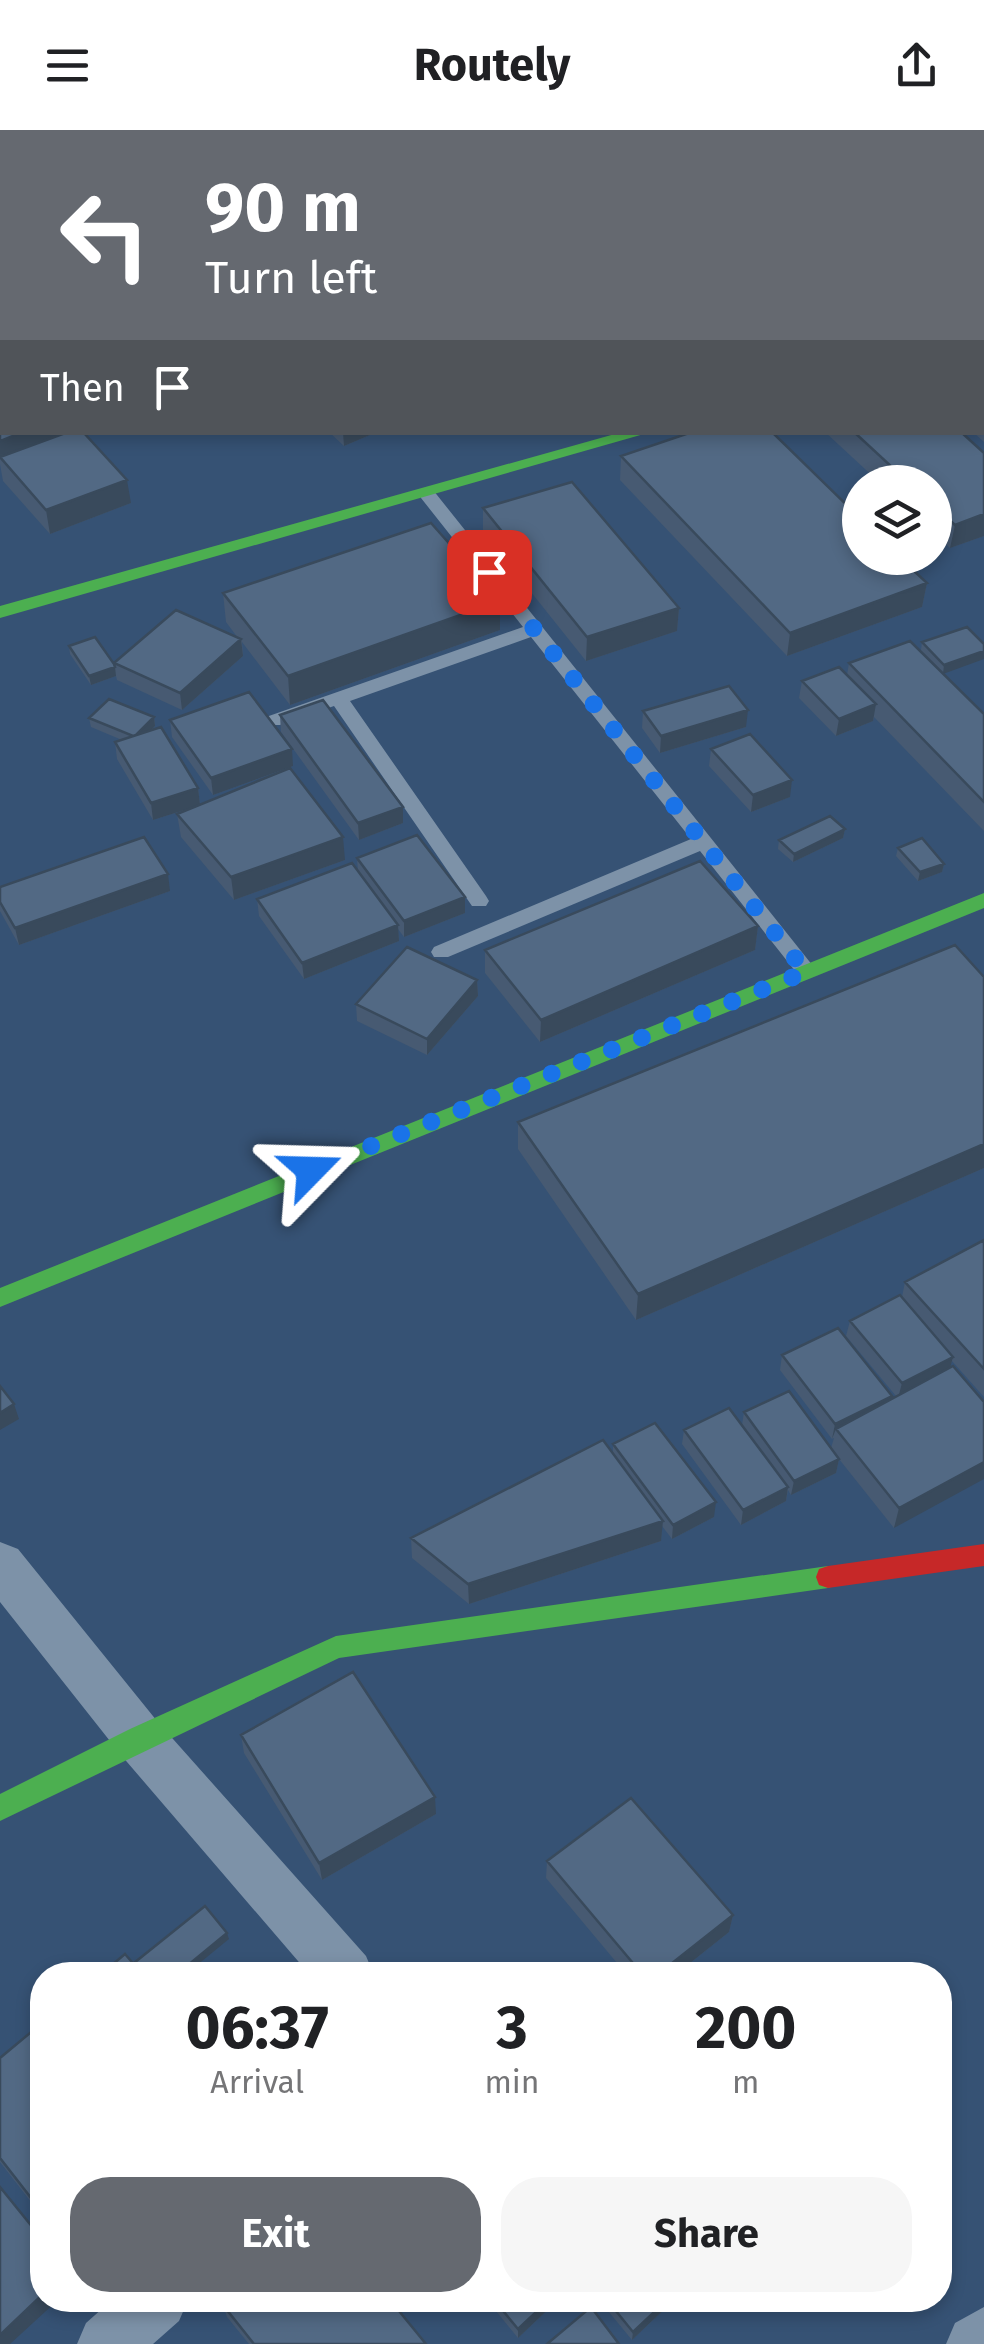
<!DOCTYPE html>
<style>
body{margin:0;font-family:"Fira Sans",sans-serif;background:#f6f6f6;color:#202124;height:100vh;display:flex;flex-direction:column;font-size:38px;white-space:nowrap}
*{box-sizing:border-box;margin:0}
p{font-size:32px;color:#757577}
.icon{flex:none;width:55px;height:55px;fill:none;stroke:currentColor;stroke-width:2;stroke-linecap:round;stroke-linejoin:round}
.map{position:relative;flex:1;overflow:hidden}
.sheet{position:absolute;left:30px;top:1832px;width:922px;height:350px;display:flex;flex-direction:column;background:#fff;border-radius:40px;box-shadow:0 5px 15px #0003}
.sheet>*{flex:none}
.banner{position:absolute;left:0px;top:0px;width:985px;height:305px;box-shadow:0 5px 15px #0003;background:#656970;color:#fff;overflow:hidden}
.fabs{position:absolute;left:842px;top:335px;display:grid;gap:20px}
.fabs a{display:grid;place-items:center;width:110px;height:110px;border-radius:50%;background:#fff;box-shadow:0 5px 15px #0003;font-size:50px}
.pin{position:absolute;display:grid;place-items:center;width:85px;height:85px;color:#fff;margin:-42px;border-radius:20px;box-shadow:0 5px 15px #0006}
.me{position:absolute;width:110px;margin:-55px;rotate:68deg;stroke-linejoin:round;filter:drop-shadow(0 0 8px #0008)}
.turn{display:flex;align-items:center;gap:35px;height:210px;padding:0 40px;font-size:45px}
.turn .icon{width:130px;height:130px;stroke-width:2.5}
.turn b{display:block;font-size:70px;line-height:85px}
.then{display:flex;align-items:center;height:95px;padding:0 40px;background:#0003;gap:20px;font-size:38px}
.eta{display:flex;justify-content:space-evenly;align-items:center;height:170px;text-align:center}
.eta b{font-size:60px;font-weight:700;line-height:70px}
.cta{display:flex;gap:20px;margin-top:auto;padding:20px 40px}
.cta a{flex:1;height:115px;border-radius:40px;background:#656970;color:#fff;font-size:40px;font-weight:700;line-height:115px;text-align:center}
.cta a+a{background:#f6f6f6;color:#202124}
header{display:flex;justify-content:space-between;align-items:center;height:130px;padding:0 40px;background:#fff;font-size:45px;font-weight:700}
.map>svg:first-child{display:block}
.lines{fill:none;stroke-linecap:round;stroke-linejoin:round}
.lane{fill:#7d92a8;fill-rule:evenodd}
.street{fill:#7d92a8;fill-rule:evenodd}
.fast{fill:#4caf50;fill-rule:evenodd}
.jam{fill:#c62828;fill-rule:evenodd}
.wall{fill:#475a72}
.shaded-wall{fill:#394a5c}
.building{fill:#526984;stroke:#394a5c;stroke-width:2.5}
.route{stroke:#1a73e8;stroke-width:18;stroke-dasharray:0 32.4}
</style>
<header><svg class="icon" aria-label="menu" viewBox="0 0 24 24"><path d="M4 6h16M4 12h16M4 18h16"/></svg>Routely<svg class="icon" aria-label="share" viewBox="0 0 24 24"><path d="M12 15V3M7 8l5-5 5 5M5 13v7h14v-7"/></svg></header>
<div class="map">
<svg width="984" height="2214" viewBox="0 0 984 2214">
<rect width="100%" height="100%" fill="#365274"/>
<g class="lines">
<!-- lane -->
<path class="lane" d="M427 359 433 360 813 836 816 841 813 846H799L700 721 448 827H434L431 822 434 817 691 709 531 507 350 571 486 766 489 771 486 776H472L334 576 280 595H266V587L523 497 421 368V360Z"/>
<!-- street -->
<path class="street" d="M2 204V224L0 225V205Z
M0 1412 18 1419 157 1591 366 1826 374 1845H310L121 1625 0 1472Z
M112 2170H188L179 2191 153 2214H77L86 2193Z
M984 2177V2214H946L955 2193Z"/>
<!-- fast -->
<path class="fast" d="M982 183H984V193H982Z
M622 302H651L0 488V476Z
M984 763V778L0 1177V1158Z
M828 1436 837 1439 840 1447 837 1455 828 1458 339 1528 0 1691V1664L130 1599 336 1506Z"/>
<!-- jam -->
<path class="jam" d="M984 1414V1436L828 1458 819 1455 816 1447 819 1439 828 1436Z"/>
</g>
<!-- wall -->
<path class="wall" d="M80 0H235L229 2H72Z
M291 0H505V2H289Z
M784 0H836V2H788Z
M982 222H984V312L973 302H982Z
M0 235 59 306 131 373 50 404 3 351 0 334Z
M329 302H377L344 316Z
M825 302H961L984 323V406L950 418 935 404V352H879Z
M621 326 927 453 922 477 787 526 620 350Z
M483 378 679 478 677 501 586 531 483 402Z
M223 463 500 500 290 575 242 512 243 526 182 580 117 550 116 546 91 555 70 524 69 516 114 534 238 508 226 492Z
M967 497 943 543 984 584V701L874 587 873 591 836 606 799 568 802 551 847 545 849 533 921 520 922 512Z
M643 581 746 597 660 623 642 598Z
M280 585 403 693 359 710 281 602Z
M154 587 155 596 151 600 198 658 200 675 345 730 234 770 181 707 177 684 194 677 153 690 117 629 115 612 122 610 91 597 89 588Z
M170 590 293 636 213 665 172 607Z
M711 619 790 667 751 682 709 636Z
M845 699 843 708 793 732 778 719 779 710Z
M898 718 944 734 942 742 918 751 896 726Z
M357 728 465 783 404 807 398 799 399 811 304 849 259 786 257 769 358 742Z
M0 757 170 761 19 815 0 781Z
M758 796 755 820 540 912 485 843V820Z
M984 847V1038L636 1190 518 1019V992Z
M477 850 478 866 427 925 357 891 356 874Z
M984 1110V1267L952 1231 894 1398 839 1329 836 1343 791 1365 788 1360 786 1371 741 1395 682 1314 684 1300 742 1295 744 1282 831 1318 834 1308 832 1309 780 1240 782 1225 892 1266 891 1269 896 1266 846 1206 850 1191 902 1167 905 1152Z
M613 1314 714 1387 672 1409 662 1396 661 1411 469 1474 412 1428 411 1408 613 1323Z
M241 1605 436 1684 322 1750 244 1623Z
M547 1731 733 1785 729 1802 675 1845H627L546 1748Z
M42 1893V2086L0 2032V1928Z
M487 2170H558L518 2208Z
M605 2170H674L632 2210 604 2176Z
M223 2175 426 2214H249L227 2187Z"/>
<!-- shaded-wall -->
<path class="shaded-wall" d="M194 0H235L229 2H194Z
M407 0H425V2H400Z
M822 0H836V2H816Z
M2 134V159L0 160V135Z
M23 302H59L60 306 0 329V311Z
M343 302H377L344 316Z
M127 350 131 373 50 404 46 380Z
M984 384V406L950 418 955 395Z
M927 453 922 477 787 526 790 503Z
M500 471V500L290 575 288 546Z
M679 478 677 501 586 531 587 507Z
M241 509 243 526 182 580 180 563Z
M984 521V529L943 544 944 535Z
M115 537 116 546 91 555 89 546Z
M876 574 873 591 836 606 839 589Z
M748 580 746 597 660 623 661 606Z
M154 587 155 596 136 616 134 607Z
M292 619 293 636 213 665 211 648Z
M792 650 790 667 751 682 753 665Z
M198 658 200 675 153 690 151 673Z
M403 677V693L359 710 358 693Z
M845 699 843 708 793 732 794 724Z
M343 707 345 730 234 770 231 747Z
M944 734 942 742 918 751 920 742Z
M168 744 170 761 19 815 15 798Z
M465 767V783L404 807V791Z
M398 795 399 811 304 849 302 833Z
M758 796 755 820 540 912 541 890Z
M477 850 478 866 427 925V909Z
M984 1014V1038L636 1190 638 1164Z
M953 1227 949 1242 898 1268 902 1253Z
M892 1266 888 1281 836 1299 832 1309 835 1294Z
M14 1274 19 1289 0 1300V1283Z
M839 1329 836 1343 791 1365 794 1351Z
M984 1332V1349L894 1398 899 1378Z
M788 1357 786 1371 741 1395 743 1380Z
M716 1372 714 1387 672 1409 673 1395Z
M663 1391 661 1411 469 1474 468 1454Z
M435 1667 436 1684 322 1750 319 1733Z
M733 1785 729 1802 675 1845H657Z
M227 1803 229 1809 185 1845H176Z
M42 2165V2170H58L10 2214H0V2205Z
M549 2170H558L518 2208V2199Z
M667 2170H674L632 2210 633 2202Z"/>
<!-- building -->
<path class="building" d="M80 0H103L106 2H72Z
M108 0H173L165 2H111Z
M291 0H407L400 2H290L289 1Z
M438 0H497L490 2H441Z
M800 0H822L816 2H804Z
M855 0H903L906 2H852Z
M2 23V63L0 61V24Z
M0 75 2 77V134L0 135Z
M982 222H984V285L982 284Z
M2 234V302H23L0 311V235Z
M68 302H83L127 350 46 380 0 327Z
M692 302H772L860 388V428H900L927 453 790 503 621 326Z
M854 302H961L984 323V384L955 395 935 377V352H908Z
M572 352 679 478 587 507 483 378Z
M431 393 500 471 288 546 223 463Z
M176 480 241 509 180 563 114 533Z
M967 497 984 514V521L944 535 922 512Z
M95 507 114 534 115 537 89 546 69 516Z
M910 511 984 584V672L849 533Z
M839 537 876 574 839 589 802 551Z
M729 556 748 580 661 606 643 581Z
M249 562 292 619 211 648 170 590Z
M109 569 154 587 136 605 133 606 89 588Z
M323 570 403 677 358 693 280 585Z
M161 597 198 658 151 673 115 612Z
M750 604 792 650 753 665 711 619Z
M290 638 343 707 231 747 177 684Z
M830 686 845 699 794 724 779 710Z
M417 705 465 767 404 791 357 728Z
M144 707 168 744 15 798 0 772V757Z
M922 708 944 734 920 742 898 718Z
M700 731 758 796 541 890 485 820Z
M352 733 398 795 302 833 257 769Z
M955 815 984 847V1014L638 1164 518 992Z
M407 817 477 850 427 909 356 874Z
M984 1110V1239L905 1152Z
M900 1165 953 1227 902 1253 850 1191Z
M838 1198 892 1266 835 1294 782 1225Z
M953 1236 984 1272V1332L899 1378 836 1299Z
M0 1256 14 1274 0 1283Z
M789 1261 839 1329 794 1351 744 1282Z
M729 1278 788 1357 743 1380 684 1300Z
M655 1293 716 1372 673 1395 613 1314Z
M603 1310 663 1391 468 1454 411 1408Z
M353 1542 435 1667 319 1733 241 1605Z
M631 1668 733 1785 657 1845H643L547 1731Z
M205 1776 227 1803 176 1845H144L134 1833Z
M125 1824 143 1845H100Z
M42 1893V2082L0 2028V1928Z
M0 2057 42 2109V2165L0 2205Z
M228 2170H390L426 2214H254L223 2175Z
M494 2170H549L518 2199Z
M607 2170H667L633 2202Z
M591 2177 619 2214H547Z"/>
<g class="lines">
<!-- route -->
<path class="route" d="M311 1040 806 842 489 442"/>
</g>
</svg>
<div class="fabs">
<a><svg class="icon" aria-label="layers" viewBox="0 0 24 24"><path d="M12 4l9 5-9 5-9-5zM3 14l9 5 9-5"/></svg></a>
</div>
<div class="pin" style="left:489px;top:442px;background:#d93025"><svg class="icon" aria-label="arrive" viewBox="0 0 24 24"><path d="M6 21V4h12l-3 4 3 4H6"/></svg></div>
<svg class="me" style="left:311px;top:1040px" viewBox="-20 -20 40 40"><path d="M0-17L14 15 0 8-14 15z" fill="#1a73e8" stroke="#fff" stroke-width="4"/></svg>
<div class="banner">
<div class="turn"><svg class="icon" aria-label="left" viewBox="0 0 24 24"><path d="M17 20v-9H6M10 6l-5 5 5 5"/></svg><div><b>90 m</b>Turn left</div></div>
<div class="then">Then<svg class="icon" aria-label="arrive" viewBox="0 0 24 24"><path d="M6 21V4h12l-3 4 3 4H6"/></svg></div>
</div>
<section class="sheet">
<div class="eta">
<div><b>06:37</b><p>Arrival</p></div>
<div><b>3</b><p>min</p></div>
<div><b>200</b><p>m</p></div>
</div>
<div class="cta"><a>Exit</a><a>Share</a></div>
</section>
</div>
